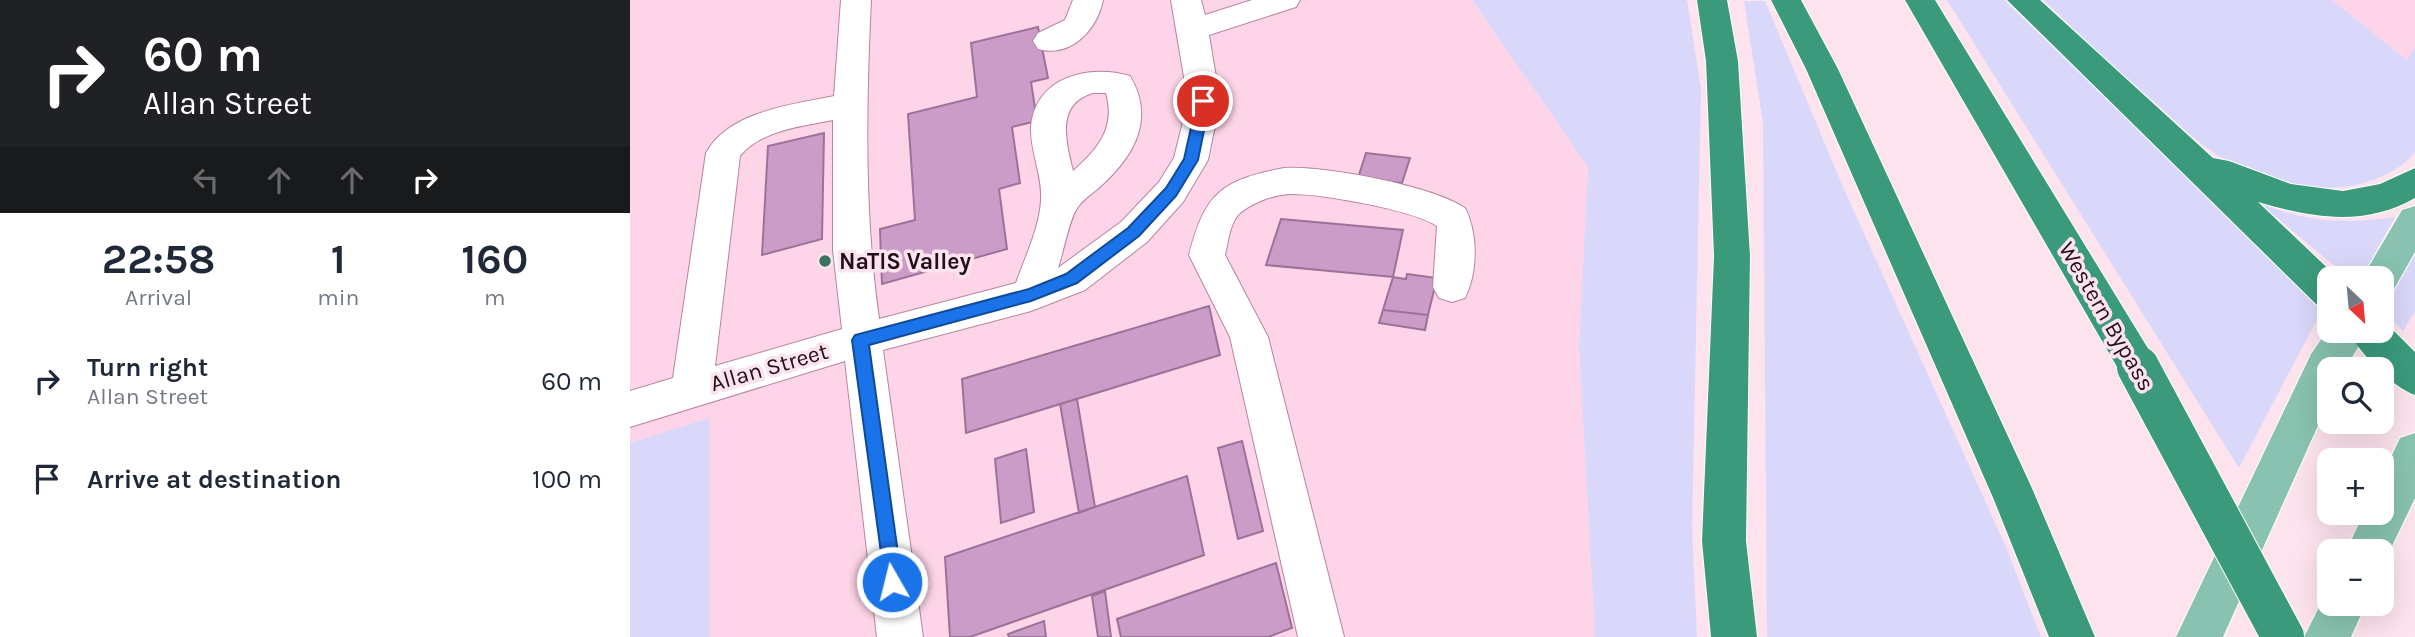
<!DOCTYPE html>
<meta charset="utf-8">
<style>
body{margin:0;font-family:Karla,sans-serif;background:#f2f2f3;color:#1f2937;height:100vh;display:flex;flex-direction:column;font-size:26px;white-space:nowrap}
*{box-sizing:border-box;margin:0}
p{font-size:23px;color:#747a83}
.icon{flex:none;width:38px;height:38px;fill:none;stroke:currentColor;stroke-width:2;stroke-linecap:round;stroke-linejoin:round}
.map{position:relative;flex:1;overflow:hidden}
.drawer{display:flex;flex-direction:column;background:#fff;width:630px}
.drawer>*{flex:none}
.banner{background:#202124;color:#fff;overflow:hidden}
.needle{width:46px;rotate:154deg}
.controls{position:absolute;left:1687px;top:266px;display:grid;gap:14px}
.controls a{display:grid;place-items:center;width:77px;height:77px;border-radius:14px;background:#fff;box-shadow:0 7px 28px #0002;font-size:35px}
.pin{position:absolute;display:grid;place-items:center;width:60px;height:60px;color:#fff;margin:-30px;border:4px solid #fff;border-radius:50%;box-shadow:0 2px 7px #0007}
.me{position:absolute;width:77px;margin:-38px;rotate:352deg;stroke-linejoin:round;filter:drop-shadow(0 0 5px #0008)}
.turn{display:flex;align-items:center;gap:24px;height:147px;padding:0 28px;font-size:32px}
.turn .icon{width:91px;height:91px;stroke-width:2.5}
.turn b{display:block;font-size:49px;line-height:60px}
.lanes{display:flex;align-items:center;height:66px;padding:0 28px;background:#0003;justify-content:center;gap:35px;direction:ltr}
.lanes .off{opacity:.35}
.eta{display:flex;justify-content:space-evenly;align-items:center;height:119px;text-align:center}
.eta b{font-size:42px;font-weight:700;line-height:49px}
ul{padding:0;list-style:none}
li{display:flex;align-items:center;gap:21px;height:98px;padding:0 28px}
li div{flex:1}
li b{display:block;font-size:26px}
li em{font-style:normal}
main{display:flex;flex:1;min-height:0}
.map>svg:first-child{display:block}
.built{fill:#fed5e8}
.green{fill:#dad8fa}
.building{fill:#cb9cc8;stroke:#9c7299;stroke-width:2}
.lines{fill:none;stroke-linecap:round;stroke-linejoin:round}
.minor-casing{stroke:#ba839e;stroke-width:2}
.major-casing{stroke:#fff;stroke-width:2}
.highway-casing{stroke:#fff;stroke-width:2}
.minor{fill:#fff;fill-rule:evenodd}
.major{fill:#89c2b0;fill-rule:evenodd}
.highway{fill:#3b9a7c;fill-rule:evenodd}
.highway-bridge-casing{stroke:#fff;stroke-width:44;stroke-linecap:butt}
.highway-bridge{stroke:#3b9a7c;stroke-width:42}
.route{fill:#1a73e8;stroke:#114b97;stroke-width:2}
.poi-dot{fill:#387460;stroke:#fce3ee;stroke-width:2.5}
.labels{text-anchor:middle;stroke-width:7;stroke-linejoin:round;paint-order:stroke}
.poi-label{font-size:23px;font-weight:bold;fill:#230f19;stroke:#fce3ee;text-anchor:start}
.street-label{font-size:23px;fill:#230f19;stroke:#fce3ee}
</style>
<main>
<section class="drawer">
<div class="banner">
<div class="turn"><svg class="icon" aria-label="right" viewBox="0 0 24 24"><path d="M7 20v-9h11M14 6l5 5-5 5"/></svg><div><b>60 m</b>Allan Street</div></div>
<div class="lanes"><svg class="icon off" aria-label="left" viewBox="0 0 24 24"><path d="M17 20v-9H6M10 6l-5 5 5 5"/></svg><svg class="icon off" aria-label="ahead" viewBox="0 0 24 24"><path d="M12 20V5M6 11l6-6 6 6"/></svg><svg class="icon off" aria-label="ahead" viewBox="0 0 24 24"><path d="M12 20V5M6 11l6-6 6 6"/></svg><svg class="icon" aria-label="right" viewBox="0 0 24 24"><path d="M7 20v-9h11M14 6l5 5-5 5"/></svg></div>
</div>
<div class="eta">
<div><b>22:58</b><p>Arrival</p></div>
<div><b>1</b><p>min</p></div>
<div><b>160</b><p>m</p></div>
</div>
<ul>
<li><svg class="icon" aria-label="right" viewBox="0 0 24 24"><path d="M7 20v-9h11M14 6l5 5-5 5"/></svg><div><b>Turn right</b><p>Allan Street</p></div><em>60 m</em></li>
<li><svg class="icon" aria-label="arrive" viewBox="0 0 24 24"><path d="M6 21V4h12l-3 4 3 4H6"/></svg><div><b>Arrive at destination</b></div><em>100 m</em></li>
</ul>
</section>
<div class="map">
<svg width="1785" height="637" viewBox="0 0 1785 637">
<rect width="100%" height="100%" fill="#fce3ee"/>
<!-- built -->
<path class="built" d="M0 0H842L958 167 949 347 965 637H79V419L0 443Z
M1702 0H1785V47L1778 61Z"/>
<!-- green -->
<path class="green" d="M842 0H1057L1071 89 1062 527 1067 637H965L949 347 958 167Z
M1317 0H1374L1694 306 1609 468Z
M1414 0H1702L1777 60 1785 47V152C1772 170 1747 180 1726 185 1680 195 1619 176 1580 150 1562 138 1547 122 1531 108 1491 73 1452 38 1414 0Z
M1114 1H1135L1213 187 1376 547 1411 637H1137L1133 123Z
M1628 202C1676 223 1714 224 1765 217L1731 278H1719Z
M1785 253V311L1773 331 1752 310Z
M79 418V637H0V443Z"/>
<!-- building -->
<path class="building" d="M408 27 418 78 401 82 407 121 382 127 390 183 369 189 377 249 252 284 250 229 285 220 278 114 347 97 341 43Z
M194 133 192 239 132 255 138 146Z
M736 153 780 158 772 183 728 178Z
M651 219 773 230 763 277 636 265Z
M777 274 807 278 798 315 753 310 763 277 776 279Z
M579 306 590 355 336 433 332 379Z
M753 310 798 315 795 330 749 323Z
M447 399 465 507 449 513 430 404Z
M612 441 633 531 608 539 588 448Z
M396 449 404 512 371 523 365 459Z
M557 476 574 555 340 637H320L315 557Z
M646 563 662 628 638 637H491L487 619Z
M475 591 481 637H468L462 596Z
M414 621 416 637H379L378 634Z"/>
<g class="lines">
<defs>
<path id="minor" d="M211 0H241C236 107 234 213 249 319L386 283C395 257 409 229 411 201 413 176 400 152 401 127 405 76 460 64 500 76 525 118 505 155 472 185 465 192 454 198 448 207 440 216 433 254 428 268L491 222 529 182 544 158 558 101 541 0H571L575 15 622 0H670L666 7 579 35 590 101 578 160 553 202 517 242 455 290 401 311 253 350 293 637H247L215 361 0 427V391L43 378 76 153C99 111 161 105 204 96ZM463 93H476C486 128 468 149 443 171 436 142 425 104 463 93ZM203 120V250L212 329 85 366 110 156C131 130 173 126 203 120Z
M443 0H473C467 30 441 58 408 49L403 41 408 33 435 20Z
M654 168C693 165 803 186 835 208 848 233 848 272 835 298L822 302 809 298 803 287 807 226C784 210 688 193 659 194 643 195 621 203 609 214 600 223 598 242 595 255L638 337 714 637H668L600 337 559 255C575 193 591 180 654 168Z"/>
<path id="major" d="M1785 206V252L1764 289 1752 293V278H1732L1772 210Z
M1699 328V331H1738L1715 369H1699V401L1593 637H1546L1681 354Z
M1785 433V498L1752 567V551H1716L1734 513H1752V476L1770 438Z
M1699 587V604H1736L1721 637H1674Z"/>
<path id="highway" d="M1067 0H1097L1108 61 1120 256 1116 541 1127 637H1081L1072 541 1084 256 1076 61Z
M1141 0H1171L1208 69 1401 486 1465 637H1419L1364 500 1176 69Z
M1275 0H1305L1522 355 1528 367 1522 379 1508 384 1494 379Z
M1377 0H1410L1583 158 1599 161 1661 184 1713 191 1750 184 1785 168V198C1735 227 1681 218 1628 202L1708 278H1699V309L1686 304Z
M1752 319 1785 352V395C1762 387 1729 353 1719 331H1752Z"/>
</defs>
<!-- minor casing -->
<use href="#minor" class="minor-casing"/>
<!-- major casing -->
<use href="#major" class="major-casing"/>
<!-- highway casing -->
<use href="#highway" class="highway-casing"/>
<!-- minor -->
<use href="#minor" class="minor"/>
<!-- major -->
<use href="#major" class="major"/>
<!-- highway -->
<use href="#highway" class="highway"/>
<defs>
<path id="highway-bridge" d="M1508 367 1653 637"/>
</defs>
<!-- highway-bridge casing -->
<use href="#highway-bridge" class="highway-bridge-casing"/>
<!-- highway-bridge -->
<use href="#highway-bridge" class="highway-bridge"/>
</g>
<!-- route -->
<path class="route" d="M573 96 580 101 568 160 546 196 509 236 447 283 401 301 239 345 272 582 269 589 262 591 256 589 222 340 225 335 399 289 436 274 498 228 536 188 554 159 567 101Z"/>
<!-- markers -->
<circle class="poi-dot" cx="195" cy="261" r="7"/>
<g class="labels">
<!-- poi labels -->
<g class="poi-label">
<text x="209" y="269">NaTIS Valley</text>
</g>
<!-- street labels -->
<g class="street-label">
<text transform="translate(1477 316) rotate(60)" y="8">Western Bypass</text>
<text transform="translate(139 367) rotate(-16)" y="8">Allan Street</text>
</g>
</g>
</svg>
<div class="controls">
<a><svg class="needle" viewBox="-14 -14 28 28"><path d="M0-13l5 13h-10z" fill="#e53935"/><path d="M0 13l5-13h-10z" fill="#747a83"/></svg></a>
<a><svg class="icon" aria-label="search" viewBox="0 0 24 24"><circle cx="10" cy="10" r="6"/><path d="M15 15l6 6"/></svg></a>
<a>+</a>
<a>−</a>
</div>
<div class="pin" style="left:573px;top:101px;background:#d93025"><svg class="icon" aria-label="arrive" viewBox="0 0 24 24"><path d="M6 21V4h12l-3 4 3 4H6"/></svg></div>
<svg class="me" style="left:262px;top:582px" viewBox="-20 -20 40 40"><circle r="17" fill="#1a73e8" stroke="#fff" stroke-width="3"/><path d="M0-11L8 9 0 5-8 9z" fill="#fff"/></svg>
</div>
</main>
